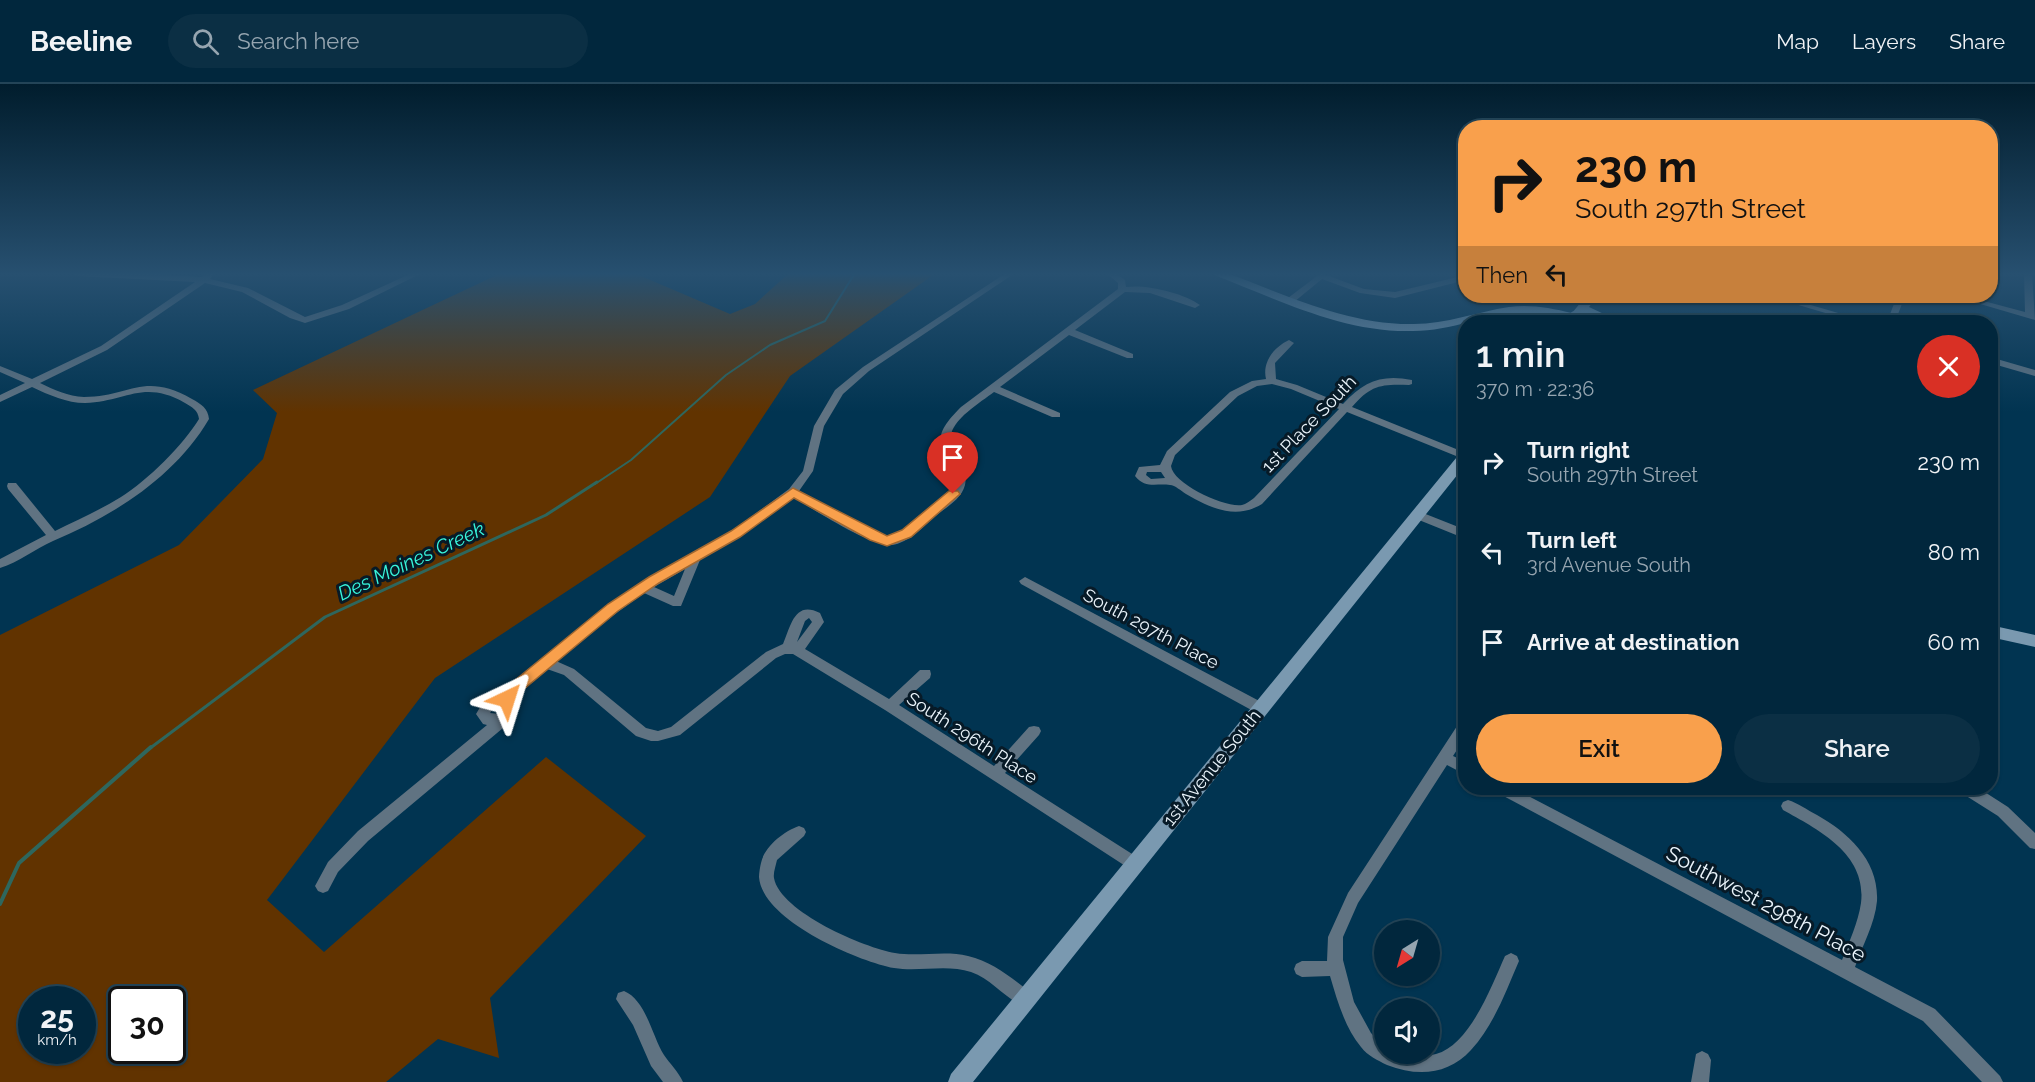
<!DOCTYPE html>
<meta charset="utf-8">
<style>
body{margin:0;font-family:Raleway,sans-serif;background:#0b2f44;color:#f1f3f6;height:100vh;display:flex;flex-direction:column;font-size:22px;white-space:nowrap}
*{box-sizing:border-box;margin:0}
p{font-size:20px;color:#96a5b0}
.icon{flex:none;width:33px;height:33px;fill:none;stroke:currentColor;stroke-width:2;stroke-linecap:round;stroke-linejoin:round}
.map{position:relative;flex:1;overflow:hidden}
.side{position:absolute;left:1458px;top:231px;width:540px;height:480px;display:flex;flex-direction:column;background:#01273d;border-radius:24px;box-shadow:0 2px 4px #0004,0 0 0 2px #234457}
.side>*{flex:none}
.banner{position:absolute;left:1458px;top:36px;width:540px;height:183px;border-radius:24px;box-shadow:0 2px 4px #0004,0 0 0 2px #234457;background:#f9a04c;color:#111;overflow:hidden}
.needle{width:39px;rotate:217deg}
.fabs{position:absolute;left:1374px;top:836px;display:grid;gap:12px}
.fabs a{display:grid;place-items:center;width:66px;height:66px;border-radius:50%;background:#01273d;box-shadow:0 2px 4px #0004,0 0 0 2px #234457;font-size:30px}
.speed{position:absolute;left:18px;top:902px;display:flex;gap:12px;font-size:30px;font-weight:700;text-align:center}
.speed>*{display:grid;place-content:center;width:78px;height:78px;border-radius:50%;background:#01273d;box-shadow:0 2px 4px #0004,0 0 0 2px #234457;line-height:1}
.speed small{font-size:15px;font-weight:400}
.speed .limit{border:3px solid #111;border-radius:9px;background:#fff;color:#111}
.pin{position:absolute;display:grid;place-items:center;width:51px;height:51px;color:#fff;margin:-62px -26px;border-radius:50% 50% 50% 0;rotate:-45deg;box-shadow:0 0 6px #0007}
.pin .icon{rotate:45deg}
.me{position:absolute;width:66px;margin:-33px;rotate:41deg;stroke-linejoin:round;filter:drop-shadow(0 0 4px #0008)}
.turn{display:flex;align-items:center;gap:21px;height:126px;padding:0 18px;font-size:27px}
.turn .icon{width:78px;height:78px;stroke-width:2.5}
.turn b{display:block;font-size:42px;line-height:51px}
.then{display:flex;align-items:center;height:57px;padding:0 18px;background:#0003;gap:12px;font-size:22px}
.round{display:grid;place-items:center;flex:none;width:63px;height:63px;border-radius:32px;background:#0b2f44}
.summary{display:flex;align-items:center;justify-content:space-between;height:102px;padding:0 18px}
h1{font-size:36px;font-weight:600;line-height:45px}
.action{display:flex;gap:12px;margin-top:auto;padding:12px 18px}
.action a{flex:1;height:69px;border-radius:36px;background:#f9a04c;color:#111;font-size:24px;font-weight:600;line-height:69px;text-align:center}
.action a+a{background:#0b2f44;color:#f1f3f6}
ul{padding:0;list-style:none}
li{display:flex;align-items:center;gap:18px;height:90px;padding:0 18px}
li div{flex:1}
li b{display:block;font-size:22px}
li em{font-style:normal}
header{display:flex;align-items:center;gap:36px;box-sizing:border-box;height:84px;padding:0 30px;background:#01273d;border-bottom:2px solid #234457}
header strong{font-size:28px}
nav{display:flex;gap:33px;margin-inline-start:auto;font-size:21px}
.search{width:420px;height:54px;background:#0b2f44;display:flex;align-items:center;gap:15px;box-sizing:border-box;padding:0 21px;border-radius:33px;color:#96a5b0;font-size:22px}
.map>svg:first-child{display:block}
.green{fill:#613300;fill-rule:evenodd}
.lines{fill:none;stroke-linecap:round;stroke-linejoin:round}
.stream-far2{stroke:#2e675d;stroke-width:2}
.stream-far1{stroke:#2e675d;stroke-width:3}
.stream{stroke:#2e675d;stroke-width:4}
.street{fill:#607382;fill-rule:evenodd}
.secondary{fill:#7a99b0;fill-rule:evenodd}
.secondary-bridge{stroke:#7a99b0;stroke-width:12}
.route{fill:#f9a04c;stroke:#a26831;stroke-width:1.5}
.labels{text-anchor:middle;stroke-width:6;stroke-linejoin:round;paint-order:stroke}
.street-label{font-size:18px;fill:#eaf4fb;stroke:#071a27}
.water-label{font-size:20px;font-style:italic;fill:#38f5dc;stroke:#071a27}
.near-street-label{font-size:21px;fill:#eaf4fb;stroke:#071a27}
</style>
<header>
<strong>Beeline</strong>
<div class="search"><svg class="icon" aria-label="search" viewBox="0 0 24 24"><circle cx="10" cy="10" r="6"/><path d="M15 15l6 6"/></svg>Search here</div>
<nav><a>Map</a><a>Layers</a><a>Share</a></nav>
</header>
<div class="map">
<svg width="2035" height="998" viewBox="0 0 2035 998">
<rect width="100%" height="100%" fill="#013451"/>
<!-- green -->
<path class="green" d="M501 189H634L730 230 755 220 789 189H936L790 292 710 413 435 594 267 816 324 868 546 673 646 752 490 914 499 974 438 955 386 998H0V551L179 461 263 375 277 329 253 306ZM32 915H82V966H32ZM122 915H172V966H122Z"/>
<g class="lines">
<!-- stream-far2 -->
<path class="stream-far2" d="M595 400 631 376 726 291 770 261 825 237 855 189"/>
<!-- stream-far1 -->
<path class="stream-far1" d="M149 665 325 533 546 431 597 398"/>
<!-- stream -->
<path class="stream" d="M0 820 19 779 151 663"/>
<!-- street -->
<path class="street" d="M73 189H141L202 193 206 189H215L210 195 248 204 305 233 342 221 412 189H422L349 225 305 239 290 234 242 208 205 199 107 266 40 299C54 306 68 312 84 313 130 313 143 287 192 315 201 320 208 324 209 335 175 393 113 432 53 457 35 465 19 478 0 484V475L46 451 8 405 7 402 8 399H16L55 447C77 436 100 426 121 413 147 397 184 360 199 335 198 326 192 323 185 319 143 295 126 318 85 319 67 319 49 311 32 303L0 318V311L25 299 0 288V282L32 295 101 262 195 198 77 192Z
M1006 189H1015L869 287 843 310 824 342 813 387 799 407C815 416 875 455 890 453 904 452 918 434 928 426 938 418 954 411 954 396 956 358 919 365 961 323L1118 205V199L1106 189H1115L1125 196 1126 203C1146 200 1184 209 1200 221L1195 224 1150 209 1125 208 1075 246 1133 270V274H1127L1069 251 1000 303 1060 329V333H1052L994 308C981 318 951 336 951 353 951 361 956 368 960 374 964 382 967 392 965 401 961 416 945 424 934 433 922 444 908 459 892 461 871 463 813 425 793 413L740 453 700 476 681 522H673L644 509 590 548 556 577 574 585 646 644 658 647 671 643 766 568 783 560C791 541 795 516 820 529L824 538 805 565 889 615 920 586H930L931 590 930 594 899 621 994 682 1029 643 1034 642 1039 643 1041 647 1039 651 1005 689 1140 775 1143 780 1140 785 1135 787 1130 785 885 626 793 570H785L776 574 680 651 658 657H651L636 652 564 591 547 585 512 612 518 615 520 624 509 639 368 757 338 788 328 807 323 809 318 807 315 802 328 778 358 747 487 641 483 640 476 630 485 615 514 597 582 542 632 505 732 447 789 405 803 387 814 342 835 306 863 283ZM685 485 674 512 654 503ZM809 534 812 538 797 558 805 537ZM505 620 506 623 500 630 490 629 495 623Z
M1321 189 1364 205 1395 208 1466 191V196L1395 214 1360 209 1322 195 1294 218H1288V214Z
M2024 189H2032L2035 236 1953 212H1965L2025 228Z
M1768 212H1780L1869 238H1856Z
M1897 212H1905L1895 238H1887Z
M1289 256 1294 259 1275 279 1276 295 1297 301 1343 320C1364 297 1382 290 1412 296V300L1409 301C1381 300 1371 301 1352 323L1466 369V376L1347 328 1262 420C1236 436 1210 424 1186 410 1181 407 1175 401 1170 401 1156 399 1145 405 1135 392L1139 383 1160 381 1167 367 1230 308 1252 297 1266 295C1262 278 1274 263 1289 256ZM1272 300 1291 305 1339 325 1254 414C1250 417 1246 420 1242 421 1225 424 1173 400 1171 382L1175 371 1238 312 1257 302ZM1147 388H1161L1165 394 1151 395 1146 391Z
M1990 273 2035 286V292L1990 279Z
M1418 427 1466 446V455L1414 434 1412 431 1414 428Z
M1025 493 1265 620 1267 624 1265 628 1260 629 1255 628 1021 500 1019 497Z
M1466 635V652L1453 672 1466 678V691L1447 681 1358 819 1343 853V876L1354 918 1371 949 1384 962V969C1401 969 1420 974 1436 970 1470 961 1492 901 1505 872L1511 869 1517 872 1519 877C1506 907 1494 941 1471 966 1448 991 1418 993 1387 981 1377 976 1368 972 1361 963 1345 944 1337 916 1330 892L1302 893 1296 890 1294 885 1296 880 1302 877H1327L1328 853 1348 809 1461 636Z
M1494 704H1513L1842 876C1849 858 1858 839 1861 819 1867 770 1819 746 1783 726L1781 722 1783 718 1788 716C1798 719 1807 726 1817 731 1849 749 1879 777 1877 817 1875 840 1862 862 1855 883L1935 925 2000 992 2003 998H1982L1923 937 1496 708Z
M1958 704 1980 705 2008 723 2035 749V765L2030 764 1998 732 1960 708Z
M799 742 804 744 806 748 804 752 777 776C776 781 773 789 774 794 780 828 865 864 895 869 919 873 945 866 968 872 993 878 1012 894 1031 909L1033 915 1031 921 1025 923C1005 915 992 895 971 888 947 880 919 888 894 884 857 877 762 836 759 793 759 789 760 783 761 779 764 763 784 747 799 742Z
M624 907C646 916 652 952 664 971 670 980 678 987 683 998H663L651 982 633 941 616 915 618 909Z
M1702 967 1708 970 1711 976 1709 998H1691L1696 970Z"/>
<!-- secondary -->
<path class="secondary" d="M1213 189H1227C1286 211 1346 240 1410 240 1444 241 1476 228 1509 223 1530 220 1551 224 1572 229L1586 212H1598L1589 223 1621 238H1607L1584 229 1579 235 1575 236C1560 233 1545 229 1530 229 1489 228 1453 247 1413 247 1343 249 1277 215 1214 191Z
M1466 367V380L973 998H948L951 990 1461 368Z
M1990 541 2035 551V563L1990 553Z"/>
<!-- secondary-bridge -->
<path class="secondary-bridge" d="M1575 233 1588 238"/>
</g>
<!-- sky -->
<linearGradient id="sky" x2="0" y2="1"><stop stop-color="#011d2d"/><stop offset="0.58" stop-color="#275070"/><stop offset="1" stop-color="#275070" stop-opacity="0"/></linearGradient>
<rect width="2035" height="328" fill="url(#sky)"/>
<!-- route -->
<path class="route" d="M793 404 887 452 902 446 949 407H958L960 410 911 453 887 462 870 456 794 414 740 453 659 499 618 527 524 605 518 624 513 625 507 624 500 615 502 611 507 609 514 597 608 520 649 493 731 447Z"/>
<g class="labels">
<!-- street labels -->
<g class="street-label">
<text transform="translate(1309 340) rotate(-46)" y="6">1st Place South</text>
<text transform="translate(1151 545) rotate(28)" y="6">South 297th Place</text>
<text transform="translate(972 654) rotate(33)" y="6">South 296th Place</text>
<text transform="translate(1212 684) rotate(-51)" y="6">1st Avenue South</text>
</g>
<!-- water labels -->
<g class="water-label">
<text transform="translate(411 477) rotate(-25)" y="7">Des Moines Creek</text>
</g>
<!-- near-street labels -->
<g class="near-street-label">
<text transform="translate(1766 820) rotate(28)" y="7">Southwest 298th Place</text>
</g>
</g>
</svg>
<div class="fabs">
<a><svg class="needle" viewBox="-14 -14 28 28"><path d="M0-13l5 13h-10z" fill="#e53935"/><path d="M0 13l5-13h-10z" fill="#96a5b0"/></svg></a>
<a><svg class="icon" aria-label="sound" viewBox="0 0 24 24"><path d="M4 9h4l5-4v14l-5-4H4zM17 9q2 3 0 6"/></svg></a>
</div>
<div class="speed"><div>25<small>km/h</small></div><div class="limit">30</div></div>
<div class="pin" style="left:953px;top:410px;background:#d93025"><svg class="icon" aria-label="arrive" viewBox="0 0 24 24"><path d="M6 21V4h12l-3 4 3 4H6"/></svg></div>
<svg class="me" style="left:507px;top:615px" viewBox="-20 -20 40 40"><path d="M0-17L14 15 0 8-14 15z" fill="#f9a04c" stroke="#fff" stroke-width="4"/></svg>
<div class="banner">
<div class="turn"><svg class="icon" aria-label="right" viewBox="0 0 24 24"><path d="M7 20v-9h11M14 6l5 5-5 5"/></svg><div><b>230 m</b>South 297th Street</div></div>
<div class="then">Then<svg class="icon" aria-label="left" viewBox="0 0 24 24"><path d="M17 20v-9H6M10 6l-5 5 5 5"/></svg></div>
</div>
<section class="side">
<div class="summary"><div><h1>1 min</h1><p>370 m · 22:36</p></div><a class="round" style="background:#d93025;color:#fff"><svg class="icon" aria-label="close" viewBox="0 0 24 24"><path d="M6 6l12 12M18 6L6 18"/></svg></a></div>
<ul>
<li><svg class="icon" aria-label="right" viewBox="0 0 24 24"><path d="M7 20v-9h11M14 6l5 5-5 5"/></svg><div><b>Turn right</b><p>South 297th Street</p></div><em>230 m</em></li>
<li><svg class="icon" aria-label="left" viewBox="0 0 24 24"><path d="M17 20v-9H6M10 6l-5 5 5 5"/></svg><div><b>Turn left</b><p>3rd Avenue South</p></div><em>80 m</em></li>
<li><svg class="icon" aria-label="arrive" viewBox="0 0 24 24"><path d="M6 21V4h12l-3 4 3 4H6"/></svg><div><b>Arrive at destination</b></div><em>60 m</em></li>
</ul>
<div class="action"><a>Exit</a><a>Share</a></div>
</section>
</div>
